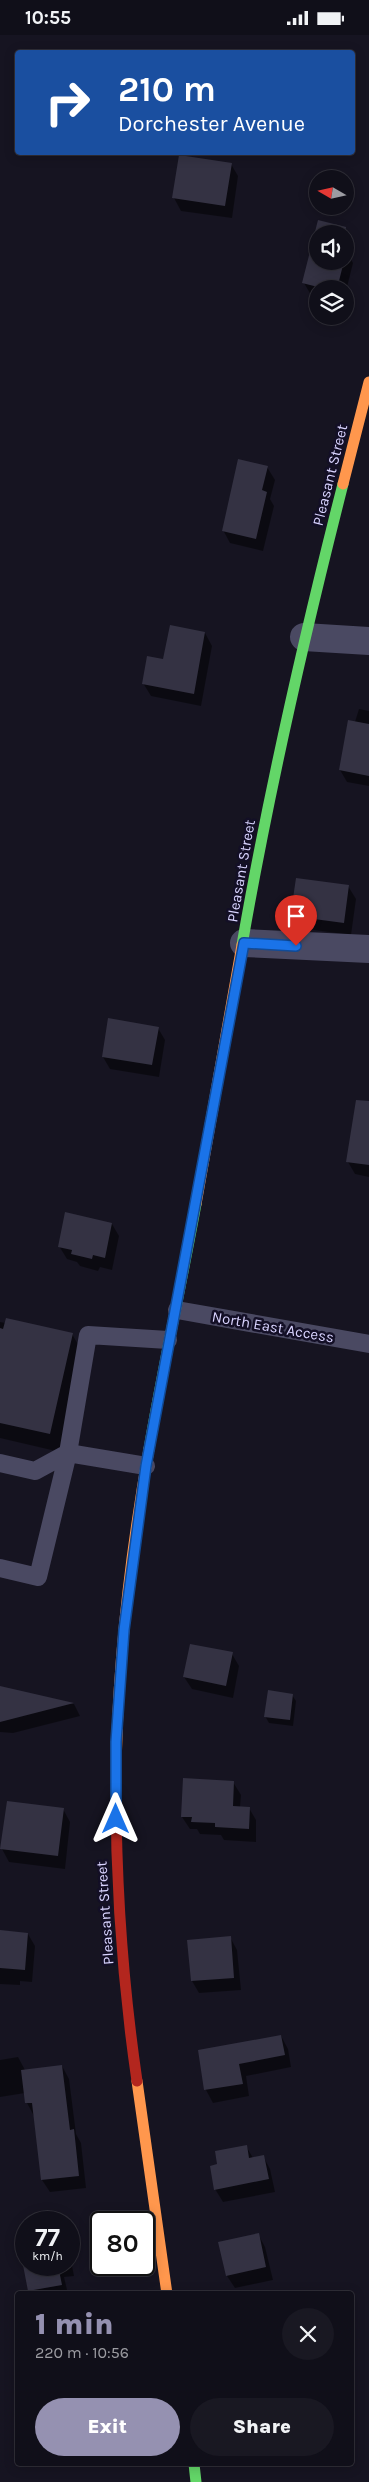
<!DOCTYPE html>
<meta charset="utf-8">
<style>
body{margin:0;font-family:Karla,sans-serif;background:#191822;color:#f1f3f6;height:100vh;display:flex;flex-direction:column;font-size:19px;white-space:nowrap}
*{box-sizing:border-box;margin:0}
p{font-size:16px;color:#9c9ca2}
.icon{flex:none;width:28px;height:28px;fill:none;stroke:currentColor;stroke-width:2;stroke-linecap:round;stroke-linejoin:round}
.map{position:relative;flex:1;overflow:hidden}
.side{position:absolute;left:15px;top:2256px;width:339px;height:175px;display:flex;flex-direction:column;background:#100f19;border-radius:5px;box-shadow:0 2px 12px #0003,0 0 0 1px #302f38}
.side>*{flex:none}
.guide{position:absolute;left:15px;top:15px;width:340px;height:105px;border-radius:5px;box-shadow:0 2px 12px #0003,0 0 0 1px #302f38;background:#1a4fa0;color:#fff;overflow:hidden}
.needle{width:32px;rotate:279deg}
.buttons{position:absolute;left:309px;top:135px;display:grid;gap:10px}
.buttons a{display:grid;place-items:center;width:45px;height:45px;border-radius:50%;background:#100f19;box-shadow:0 2px 12px #0003,0 0 0 1px #302f38;font-size:25px}
.speed{position:absolute;left:15px;top:2176px;display:flex;gap:10px;font-size:25px;font-weight:700;text-align:center}
.speed>*{display:grid;place-content:center;width:65px;height:65px;border-radius:50%;background:#100f19;box-shadow:0 2px 12px #0003,0 0 0 1px #302f38;line-height:1}
.speed small{font-size:12px;font-weight:400}
.speed .limit{border:2px solid #111;border-radius:8px;background:#fff;color:#111}
.pin{position:absolute;display:grid;place-items:center;width:42px;height:42px;color:#fff;margin:-51px -21px;border-radius:50% 50% 50% 0;rotate:-45deg;box-shadow:0 0 5px #0007}
.pin .icon{rotate:45deg}
.me{position:absolute;width:55px;margin:-28px;rotate:0deg;stroke-linejoin:round;filter:drop-shadow(0 0 4px #0008)}
.turn{display:flex;align-items:center;gap:18px;height:105px;padding:0 20px;font-size:22px}
.turn .icon{width:65px;height:65px;stroke-width:2.5}
.turn b{display:block;font-size:35px;line-height:42px}
.round{display:grid;place-items:center;flex:none;width:52px;height:52px;border-radius:26px;background:#191822}
.headline{display:flex;align-items:center;justify-content:space-between;height:85px;padding:0 20px}
h1{font-size:30px;font-weight:800;line-height:38px;color:#9591b1}
.primary-button{display:flex;gap:10px;margin-top:auto;padding:10px 20px}
.primary-button a{flex:1;height:58px;border-radius:30px;background:#9591b1;color:#fff;font-size:20px;font-weight:800;line-height:58px;text-align:center}
.primary-button a+a{background:#191822;color:#f1f3f6}
.status{display:flex;justify-content:space-between;align-items:center;height:35px;padding:0 25px;background:#100f19;direction:ltr}
.status svg{height:14px;fill:currentColor}
.map>svg:first-child{display:block}
.shadow{fill:#0007;fill-rule:evenodd}
.building{fill:#343243}
.lines{fill:none;stroke-linecap:round;stroke-linejoin:round}
.lane{stroke:#4a4962;stroke-width:18}
.street{stroke:#4a4962;stroke-width:28}
.fast{stroke:#63d668;stroke-width:11}
.slow{stroke:#ff974d;stroke-width:11}
.jam{stroke:#b3261e;stroke-width:11}
.route-casing{stroke:#114b97;stroke-width:12}
.route{stroke:#1a73e8;stroke-width:9}
.labels{text-anchor:middle;stroke-width:5;stroke-linejoin:round;paint-order:stroke}
.street-label{font-size:15px;fill:#d9d4ff;stroke:#130f26}
</style>
<div class="status"><b>10:55</b><svg viewBox="0 0 49 12"><path d="M0 12V9h3v3zM5 12V6h3v6zM10 12V3h3v9zM15 12V0h3v12zM26 1h20v11H26zM47 4h2v5h-2z"/></svg></div>
<div class="map">
<svg width="369" height="2447" viewBox="0 0 369 2447">
<rect width="100%" height="100%" fill="#161421"/>
<!-- shadow -->
<path class="shadow" d="M231 129 238 141 232 183 181 176 174 163Z
M319 187 345 193 353 206 349 221 353 228 345 260V254H318V262L311 260 304 248ZM318 199H345V226H318Z
M267 432 275 445 270 464 274 471 263 516 230 508 223 495Z
M205 598 212 611 201 671 151 661 143 648 164 625Z
M359 674 369 676V751L347 747 340 735Z
M348 851 356 864 351 900 307 894 304 889H300L293 876Z
M158 993 165 1005 159 1042 110 1034 103 1022Z
M369 1092V1142L355 1139 348 1127Z
M112 1189 119 1201 112 1235 100 1232 98 1236 80 1231 77 1227 67 1224 59 1211Z
M0 1287 72 1299 83 1318 60 1417 0 1403Z
M232 1619 239 1631 233 1663 192 1654 184 1642Z
M0 1652 74 1669 80 1681 13 1698 0 1697Z
M292 1660 296 1666 293 1691 269 1688 265 1681Z
M233 1747 241 1760 240 1772 249 1773 256 1785V1807L224 1805 221 1800 200 1799 197 1794H190L182 1782Z
M63 1774 70 1787 65 1834 9 1827 2 1814Z
M0 1897 28 1899 35 1911 32 1947 20 1946V1950L0 1949Z
M230 1902 237 1915 241 1955 199 1958 192 1946Z
M281 2001 288 2014 291 2032 246 2041 249 2061 213 2068 206 2055 199 2016Z
M18 2022 25 2035 62 2031 69 2044 76 2099 81 2108 86 2153 50 2157 42 2145 34 2081 27 2068 25 2058 0 2062V2025Z
M246 2111 253 2123 263 2121 270 2134 275 2157 223 2167 215 2154 219 2130Z
M258 2199 265 2212 273 2245 235 2253 227 2241 220 2208Z
M26 2210V2230H69V2215L74 2241 64 2242 68 2259H31L21 2211Z
M266 2429H288L268 2431Z"/>
<!-- building -->
<path class="building" d="M179 120 232 128 225 171 172 163Z
M318 185 346 192 345 199H318V226H344L337 254H326L302 248Z
M238 424 268 431 262 455 267 457 256 504 222 496Z
M170 590 205 597 194 659 142 649 147 621 163 624Z
M348 685 369 689V741L339 735Z
M296 843 349 850 344 888 299 882V877H291Z
M108 983 159 992 152 1030 102 1022Z
M356 1065 369 1066V1130L346 1127Z
M65 1177 112 1188 105 1223 93 1220 92 1224 71 1219 72 1215 58 1212Z
M6 1283 73 1298 50 1399 0 1388V1293L3 1294Z
M190 1609 233 1617 226 1651 183 1642Z
M0 1651 74 1668 0 1687Z
M268 1655 293 1659 290 1685 264 1682Z
M183 1743 234 1746 233 1771 250 1772 249 1794 215 1792V1788L191 1787 192 1782H181Z
M7 1766 64 1773 58 1821 0 1814Z
M0 1895 28 1898 25 1935 0 1933Z
M231 1901 234 1943 191 1946 187 1905Z
M281 2000 285 2020 239 2029 243 2049 204 2055 198 2015Z
M62 2030 70 2095 74 2094 79 2141 41 2145 32 2068H25L21 2035Z
M247 2110 249 2123 264 2120 269 2144 214 2155 210 2131 217 2129 215 2116Z
M259 2198 266 2232 226 2241 218 2207Z
M23 2230H58L62 2250 28 2256Z"/>
<g class="lines">
<!-- lane -->
<path class="lane" d="M177 1275 369 1309
M0 1428 35 1436 68 1418 146 1431
M0 1533 38 1542 68 1418 88 1300 168 1305"/>
<!-- street -->
<path class="street" d="M304 602 369 606
M244 908 369 914"/>
<!-- fast -->
<path class="fast" d="M242 910C269 755 304 602 343 449
M149 1414C163 1332 181 1251 196 1169
M194 2429 196 2447"/>
<!-- slow -->
<path class="slow" d="M343 449 369 347
M196 1169 242 910
M116 1755C116 1641 129 1526 149 1414
M137 2046 167 2259"/>
<!-- jam -->
<path class="jam" d="M116 1755C116 1853 123 1950 137 2046"/>
</g>
<g class="lines">
<defs>
<path id="route" d="M116 1784V1707L124 1595 146 1431 244 908 296 911"/>
</defs>
<!-- route casing -->
<use href="#route" class="route-casing"/>
<!-- route -->
<use href="#route" class="route"/>
</g>
<g class="labels">
<!-- street labels -->
<g class="street-label">
<text transform="translate(330 440) rotate(-76)" y="5">Pleasant Street</text>
<text transform="translate(241 836) rotate(-80)" y="5">Pleasant Street</text>
<text transform="translate(273 1292) rotate(10)" y="5">North East Access</text>
<text transform="translate(105 1878) rotate(-94)" y="5">Pleasant Street</text>
</g>
</g>
</svg>
<div class="buttons">
<a><svg class="needle" viewBox="-14 -14 28 28"><path d="M0-13l5 13h-10z" fill="#e53935"/><path d="M0 13l5-13h-10z" fill="#9c9ca2"/></svg></a>
<a><svg class="icon" aria-label="sound" viewBox="0 0 24 24"><path d="M4 9h4l5-4v14l-5-4H4zM17 9q2 3 0 6"/></svg></a>
<a><svg class="icon" aria-label="layers" viewBox="0 0 24 24"><path d="M12 4l9 5-9 5-9-5zM3 14l9 5 9-5"/></svg></a>
</div>
<div class="speed"><div>77<small>km/h</small></div><div class="limit">80</div></div>
<div class="pin" style="left:296px;top:911px;background:#d93025"><svg class="icon" aria-label="arrive" viewBox="0 0 24 24"><path d="M6 21V4h12l-3 4 3 4H6"/></svg></div>
<svg class="me" style="left:116px;top:1784px" viewBox="-20 -20 40 40"><path d="M0-17L14 15 0 8-14 15z" fill="#1a73e8" stroke="#fff" stroke-width="4"/></svg>
<div class="guide">
<div class="turn"><svg class="icon" aria-label="right" viewBox="0 0 24 24"><path d="M7 20v-9h11M14 6l5 5-5 5"/></svg><div><b>210 m</b>Dorchester Avenue</div></div>
</div>
<section class="side">
<div class="headline"><div><h1>1 min</h1><p>220 m · 10:56</p></div><a class="round"><svg class="icon" aria-label="close" viewBox="0 0 24 24"><path d="M6 6l12 12M18 6L6 18"/></svg></a></div>
<div class="primary-button"><a>Exit</a><a>Share</a></div>
</section>
</div>
